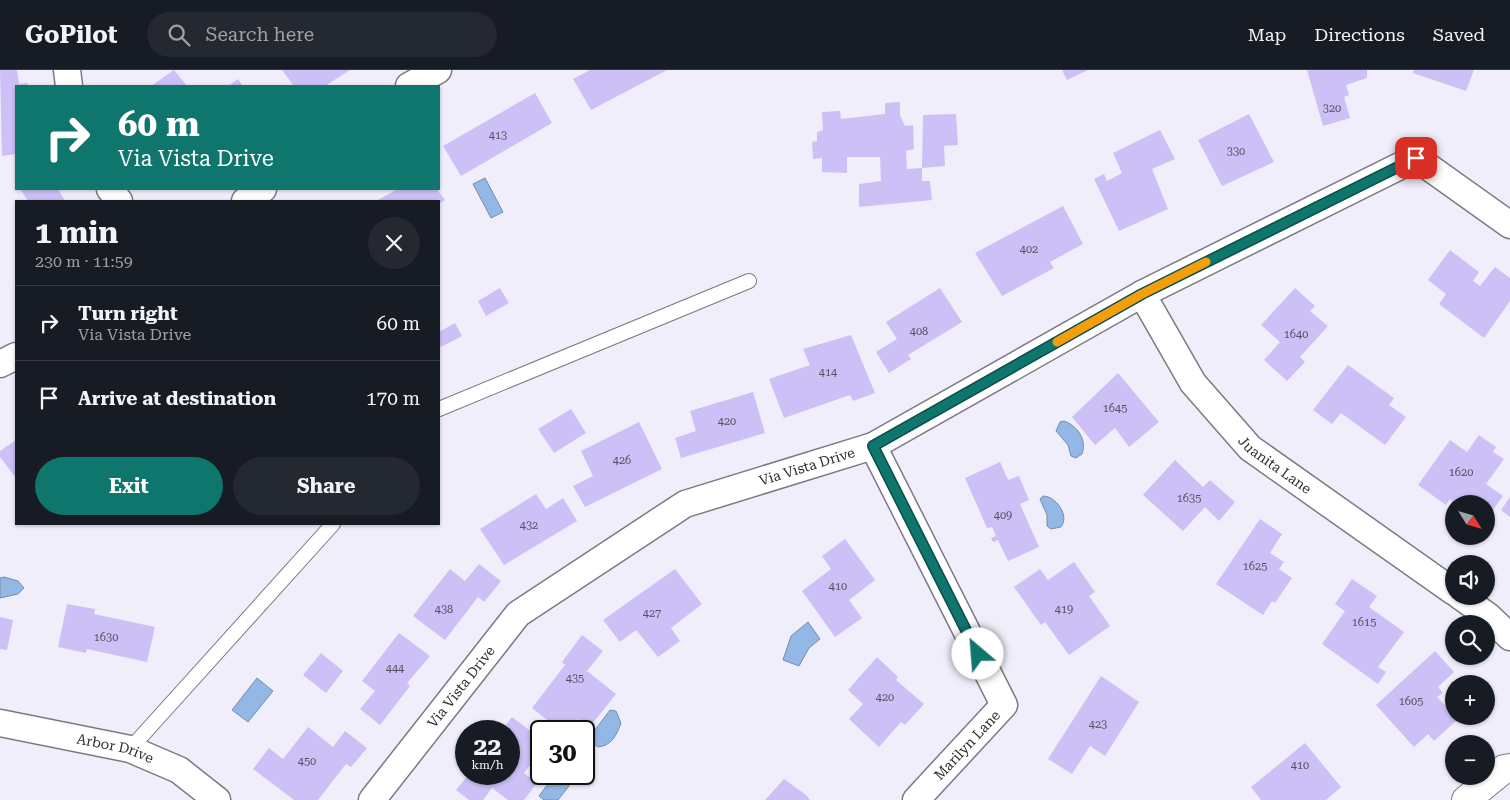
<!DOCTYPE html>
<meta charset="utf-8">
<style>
body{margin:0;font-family:"Roboto Serif",serif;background:#242831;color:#f1f3f6;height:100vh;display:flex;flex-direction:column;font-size:19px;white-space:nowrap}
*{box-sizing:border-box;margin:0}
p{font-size:16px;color:#9ea1a6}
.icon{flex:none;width:28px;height:28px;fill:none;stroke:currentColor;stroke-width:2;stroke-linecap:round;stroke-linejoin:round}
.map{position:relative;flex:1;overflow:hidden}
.panel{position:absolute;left:15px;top:130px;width:425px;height:325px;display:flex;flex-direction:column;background:#171b24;border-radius:0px;box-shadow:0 1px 4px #0004}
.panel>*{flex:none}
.hud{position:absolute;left:15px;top:15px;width:425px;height:105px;border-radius:0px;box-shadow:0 1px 4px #0004;background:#0f766e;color:#fff;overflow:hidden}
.needle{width:32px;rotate:127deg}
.buttons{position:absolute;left:1445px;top:425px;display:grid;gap:10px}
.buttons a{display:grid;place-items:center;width:50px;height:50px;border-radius:50%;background:#171b24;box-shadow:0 1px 4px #0004;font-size:25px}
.speed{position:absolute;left:455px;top:650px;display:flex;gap:10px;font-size:25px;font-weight:700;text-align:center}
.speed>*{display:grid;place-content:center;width:65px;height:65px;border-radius:50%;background:#171b24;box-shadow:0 1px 4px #0004;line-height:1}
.speed small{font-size:12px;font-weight:400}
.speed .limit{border:2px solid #111;border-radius:8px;background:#fff;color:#111}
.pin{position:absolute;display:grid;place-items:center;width:42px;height:42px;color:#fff;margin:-21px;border-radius:10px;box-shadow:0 2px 8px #0006}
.me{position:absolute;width:55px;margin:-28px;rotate:333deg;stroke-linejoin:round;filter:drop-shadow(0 0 4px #0008)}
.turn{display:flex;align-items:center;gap:18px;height:105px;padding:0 20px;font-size:22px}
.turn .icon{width:65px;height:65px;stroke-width:2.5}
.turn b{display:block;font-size:35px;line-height:42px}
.round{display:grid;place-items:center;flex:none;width:52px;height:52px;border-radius:26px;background:#242831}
.overview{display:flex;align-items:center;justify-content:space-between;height:85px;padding:0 20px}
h1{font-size:30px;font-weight:700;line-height:38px}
.cta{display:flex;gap:10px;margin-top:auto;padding:10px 20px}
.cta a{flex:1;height:58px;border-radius:30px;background:#0f766e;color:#fff;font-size:20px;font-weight:700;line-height:58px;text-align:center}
.cta a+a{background:#242831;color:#f1f3f6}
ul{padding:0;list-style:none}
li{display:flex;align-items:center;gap:15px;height:75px;padding:0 20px;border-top:1px solid #363941}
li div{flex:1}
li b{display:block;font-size:19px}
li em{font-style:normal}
header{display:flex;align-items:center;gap:30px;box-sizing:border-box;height:70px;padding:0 25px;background:#171b24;border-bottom:1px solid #363941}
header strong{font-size:24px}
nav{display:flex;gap:28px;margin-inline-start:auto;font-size:18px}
.search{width:350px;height:45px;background:#242831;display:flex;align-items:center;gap:12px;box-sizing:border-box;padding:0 18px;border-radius:28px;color:#9ea1a6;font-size:19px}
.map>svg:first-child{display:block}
.water{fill:#93b8e5;stroke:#748eaf}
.building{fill:#ccc0f6}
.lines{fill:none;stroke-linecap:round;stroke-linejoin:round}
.lane-casing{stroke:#7b7985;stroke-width:16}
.street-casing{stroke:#7b7985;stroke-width:29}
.secondary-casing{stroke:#7b7985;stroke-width:30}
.lane{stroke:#fff;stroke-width:14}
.street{stroke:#fff;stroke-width:26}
.secondary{stroke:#fff;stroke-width:28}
.route-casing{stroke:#0a4d48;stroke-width:12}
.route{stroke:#0f766e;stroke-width:9}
.slow{stroke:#f59e0b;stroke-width:9}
.labels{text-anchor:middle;stroke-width:5;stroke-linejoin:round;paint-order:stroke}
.number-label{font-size:11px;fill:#545062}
.street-label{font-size:14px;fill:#2c2b30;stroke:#fefefe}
</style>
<header>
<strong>GoPilot</strong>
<div class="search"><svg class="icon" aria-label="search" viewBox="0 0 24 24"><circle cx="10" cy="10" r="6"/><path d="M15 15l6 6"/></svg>Search here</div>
<nav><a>Map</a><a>Directions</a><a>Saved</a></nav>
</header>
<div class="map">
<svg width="1510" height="730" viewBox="0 0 1510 730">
<rect width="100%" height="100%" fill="#f1eefc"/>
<!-- water -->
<path class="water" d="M485 108 503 142 491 148 473 114Z
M1064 351C1078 356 1087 370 1082 384L1076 388 1071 386 1068 375 1056 361 1060 352Z
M1043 426C1056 426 1070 446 1061 457L1051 459 1047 456V445L1040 429Z
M4 507 18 511 24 518 18 524 0 528V508Z
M808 552 820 569 809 578 799 596 783 590 791 566Z
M257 608 273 621 248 652 232 640Z
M610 640 616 641 621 653C617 665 611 676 598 677L591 671 592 664Z
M549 704H571L569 716 558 730H544L539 726 548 714Z"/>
<!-- building -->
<path class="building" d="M0 0H17L19 14 27 13 28 16H16V84L2 86Z
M174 0 187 16H151Z
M282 0H350L325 16H294Z
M590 0H667L591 40 573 9Z
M1062 0H1088L1067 10Z
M1307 0H1367V8L1346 15 1349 25 1344 27 1350 48 1323 56Z
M1414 0H1474L1466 21 1413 3Z
M238 9 243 16H228Z
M535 23 552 53 461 106 443 76Z
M900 32V45L905 56 913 55 914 79 906 81 907 99 922 98V111H930L932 130 859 137V114L881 111 880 87H847V103L822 102V88L813 89 812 72 817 71V62L823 60 822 42 840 41 841 49 885 44V33Z
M956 44 958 75 944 76 945 96 922 98 923 45Z
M1249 44 1274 92 1222 116 1198 70Z
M1160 60 1175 89 1152 99 1168 139 1119 161 1094 109 1104 104 1107 111 1122 103 1113 83Z
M20 119H58L65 131H28Z
M398 119H437L445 130 439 134V131H376Z
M1063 136 1083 174 1050 192 1054 198 1002 226 975 183Z
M1450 180 1479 202 1473 211 1480 216 1495 197 1510 208V231L1484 268 1439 234 1446 224 1428 210Z
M500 218 509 233 486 246 478 231Z
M940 218 962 252 908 285 911 289 889 303 876 282 897 269 886 252Z
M1295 218 1315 236 1310 241 1328 256 1300 287 1305 292 1287 311 1264 290 1280 272 1261 255Z
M455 253 462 266 441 277 439 272V262Z
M851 265 875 323 853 331 850 325 784 348 769 309 810 295 803 279Z
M1348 295 1394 328 1389 335 1406 347 1385 375 1341 343 1332 354 1313 340Z
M1118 303 1159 352 1129 377 1115 358 1095 375 1072 347Z
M753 322 765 363 681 388 675 368 696 361 690 341Z
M571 339 586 363 554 383 538 359Z
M639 352 662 399 585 437 573 416 593 406 581 381Z
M1479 365 1496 377 1493 382 1504 389 1486 414 1503 426 1486 450V434H1455L1450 429 1446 435 1418 415 1450 370 1467 382Z
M16 370V408L0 387V381Z
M1175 390 1203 417 1210 410 1235 432 1219 451 1205 437 1183 461 1143 425Z
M1000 392 1008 410 1019 406 1029 430 1020 434 1039 477 1008 491 998 470 993 472 991 468 996 466 992 457 987 458 965 408Z
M536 424 546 439 563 428 577 451 504 495 480 459Z
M1510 427V447L1501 440Z
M1260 449 1282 464 1270 483 1284 492 1279 499 1292 508 1275 533 1272 531 1263 545 1216 514Z
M845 469 875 510 849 530 862 548 835 567 802 521 831 499 822 486Z
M1074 492 1095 522 1089 526 1110 556 1069 585 1045 552 1041 555 1014 517 1040 499 1048 510Z
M479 494 501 511 484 532 478 527 445 570 413 546 450 499 465 511Z
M675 499 702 534 671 558 680 571 658 587 636 560 620 572 603 550Z
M1352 509 1377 526 1369 537 1404 562 1378 597 1386 602 1378 614 1322 574 1345 541 1335 534Z
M67 534 95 539 94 544 155 557 147 592 87 579 86 583 58 577Z
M0 547 13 550 7 580 0 579Z
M399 563 430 586 407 613 410 616 380 655 360 639 375 621 362 611Z
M582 565 603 581 587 601 616 624 589 658 577 649 568 661H561L532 638 565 595 562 592Z
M1435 581 1454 602 1438 617 1443 623 1437 627 1458 649 1434 671 1428 664 1414 677 1376 635Z
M321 583 343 601 326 623 303 605Z
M877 587 898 607 896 610 924 634 905 655 901 652 879 677 849 649 863 634 848 620Z
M1101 606 1139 632 1105 686 1090 676 1072 704 1048 689Z
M512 647 541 669V681L524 703 537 713 524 730H508L492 718 483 730H469L456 720 469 704H509V661H501Z
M308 657 333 677 345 661 367 678 351 697 346 694 318 730H294L253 699 269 678 283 689Z
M1305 673 1341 717 1326 730H1261L1251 717Z
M784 709 806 725 810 730H765Z"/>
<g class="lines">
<defs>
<path id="lane" d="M439 339 749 211
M130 679 333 454"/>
<g id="street">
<path d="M67 0 69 16"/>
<path d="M409 16 438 0"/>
<path d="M110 119 119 131"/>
<path d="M245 131 263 119"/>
<path id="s1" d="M1142 224 1193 313 1250 378 1454 522"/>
<path d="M0 294 16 286"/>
<path d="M873 376 1004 635 916 730"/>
<path d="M1460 526 1488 546 1510 567"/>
<path id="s2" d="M0 653 130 679 179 700 217 730"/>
<path id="s3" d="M372 730 518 544 685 434 873 376 1142 224 1416 88 1510 155"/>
</g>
<path id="secondary" d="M1466 730 1504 699 1510 698"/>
</defs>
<!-- lane casing -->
<use href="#lane" class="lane-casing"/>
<!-- street casing -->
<use href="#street" class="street-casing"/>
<!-- secondary casing -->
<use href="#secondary" class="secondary-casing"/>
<!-- lane -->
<use href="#lane" class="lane"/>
<!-- street -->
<use href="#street" class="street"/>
<!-- secondary -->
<use href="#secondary" class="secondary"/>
</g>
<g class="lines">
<defs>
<path id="route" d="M978 584 873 376 1142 224 1416 88"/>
</defs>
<!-- route casing -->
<use href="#route" class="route-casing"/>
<!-- route -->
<use href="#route" class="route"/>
<!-- slow -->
<path class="slow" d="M1057 272 1142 224 1206 192"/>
</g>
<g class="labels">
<!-- number labels -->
<g class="number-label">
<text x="1332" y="42">320</text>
<text x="498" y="69">413</text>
<text x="1236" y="85">330</text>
<text x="1029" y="183">402</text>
<text x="919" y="265">408</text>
<text x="1296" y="268">1640</text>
<text x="828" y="306">414</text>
<text x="1115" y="342">1645</text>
<text x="727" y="355">420</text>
<text x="622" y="394">426</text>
<text x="1461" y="406">1620</text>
<text x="1189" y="432">1635</text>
<text x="1003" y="449">409</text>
<text x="529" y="459">432</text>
<text x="1255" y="500">1625</text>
<text x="838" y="520">410</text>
<text x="444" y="543">438</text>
<text x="1064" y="543">419</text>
<text x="652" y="547">427</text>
<text x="1364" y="556">1615</text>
<text x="106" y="571">1630</text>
<text x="395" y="602">444</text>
<text x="575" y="612">435</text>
<text x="885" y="631">420</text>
<text x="1411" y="635">1605</text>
<text x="1098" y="658">423</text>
<text x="307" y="695">450</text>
<text x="1300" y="699">410</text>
</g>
<!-- street labels -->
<g class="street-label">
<text dy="5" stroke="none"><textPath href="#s1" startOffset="219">Juanita Lane</textPath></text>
<text dy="5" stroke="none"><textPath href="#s3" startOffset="564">Via Vista Drive</textPath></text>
<text dy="5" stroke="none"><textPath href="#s3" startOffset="144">Via Vista Drive</textPath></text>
<text transform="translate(967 675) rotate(-47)" y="5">Marilyn Lane</text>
<text dy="5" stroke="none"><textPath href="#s2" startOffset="118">Arbor Drive</textPath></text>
</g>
</g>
</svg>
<div class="buttons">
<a><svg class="needle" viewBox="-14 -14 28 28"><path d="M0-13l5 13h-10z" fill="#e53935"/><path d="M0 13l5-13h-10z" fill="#9ea1a6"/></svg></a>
<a><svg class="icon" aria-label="sound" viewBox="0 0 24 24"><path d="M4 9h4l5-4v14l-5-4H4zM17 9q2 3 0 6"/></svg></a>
<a><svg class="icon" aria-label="search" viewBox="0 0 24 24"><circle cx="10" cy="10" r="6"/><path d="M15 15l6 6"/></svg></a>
<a>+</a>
<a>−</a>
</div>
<div class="speed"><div>22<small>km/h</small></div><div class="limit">30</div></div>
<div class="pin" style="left:1416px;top:88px;background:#d93025"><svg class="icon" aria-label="arrive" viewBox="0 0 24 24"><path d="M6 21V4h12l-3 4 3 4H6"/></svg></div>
<svg class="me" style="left:978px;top:584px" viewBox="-20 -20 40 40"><circle r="19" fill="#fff"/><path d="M0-13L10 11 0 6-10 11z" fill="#0f766e"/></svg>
<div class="hud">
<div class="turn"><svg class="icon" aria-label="right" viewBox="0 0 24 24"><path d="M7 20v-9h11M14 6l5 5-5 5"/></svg><div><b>60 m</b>Via Vista Drive</div></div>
</div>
<section class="panel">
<div class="overview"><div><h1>1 min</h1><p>230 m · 11:59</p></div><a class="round"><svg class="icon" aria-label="close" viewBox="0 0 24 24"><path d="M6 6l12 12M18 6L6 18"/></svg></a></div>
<ul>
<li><svg class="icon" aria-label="right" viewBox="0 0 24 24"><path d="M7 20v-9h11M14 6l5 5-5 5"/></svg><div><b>Turn right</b><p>Via Vista Drive</p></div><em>60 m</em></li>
<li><svg class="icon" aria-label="arrive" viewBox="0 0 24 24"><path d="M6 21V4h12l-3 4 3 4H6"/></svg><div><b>Arrive at destination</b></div><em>170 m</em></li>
</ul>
<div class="cta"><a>Exit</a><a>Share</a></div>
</section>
</div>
